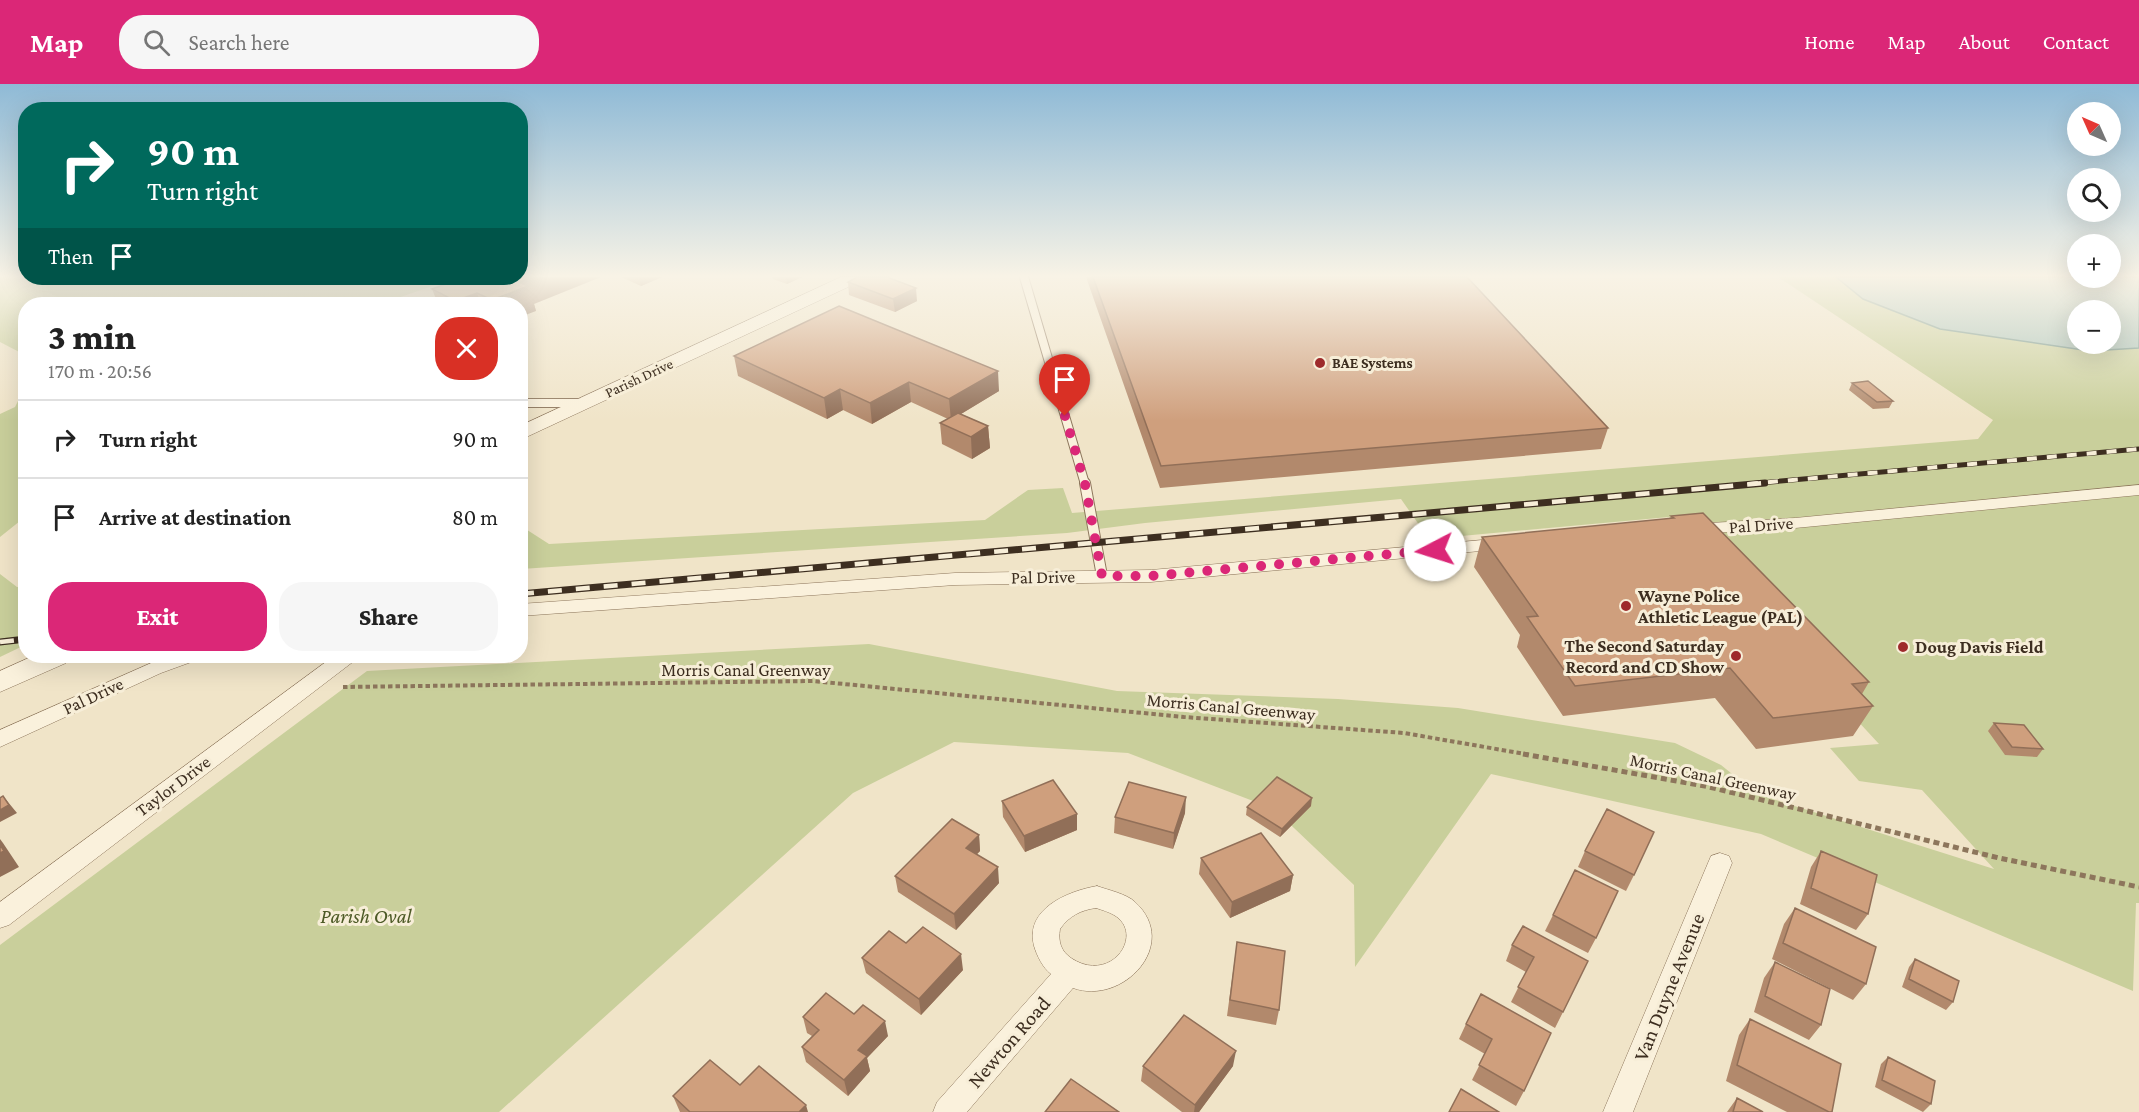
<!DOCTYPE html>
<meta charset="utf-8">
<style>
body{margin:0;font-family:"Crimson Pro",serif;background:#f6f6f6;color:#222;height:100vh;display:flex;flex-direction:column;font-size:22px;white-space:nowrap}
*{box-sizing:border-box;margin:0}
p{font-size:20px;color:#767676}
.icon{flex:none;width:33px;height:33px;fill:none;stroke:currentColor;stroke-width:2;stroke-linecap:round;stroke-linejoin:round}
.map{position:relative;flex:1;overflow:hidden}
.details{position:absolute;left:18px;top:213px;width:510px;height:366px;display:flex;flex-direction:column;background:#fff;border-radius:24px;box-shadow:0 6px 24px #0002}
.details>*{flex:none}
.hud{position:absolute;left:18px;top:18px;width:510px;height:183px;border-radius:24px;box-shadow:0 6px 24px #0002;background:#00695c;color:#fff;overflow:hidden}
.needle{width:39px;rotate:315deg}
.tools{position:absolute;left:2067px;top:18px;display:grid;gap:12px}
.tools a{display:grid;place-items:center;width:54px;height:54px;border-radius:50%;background:#fff;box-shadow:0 6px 24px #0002;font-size:30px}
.pin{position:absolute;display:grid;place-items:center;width:51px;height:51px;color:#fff;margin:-62px -26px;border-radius:50% 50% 50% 0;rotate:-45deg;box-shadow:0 0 6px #0007}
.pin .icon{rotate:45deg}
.me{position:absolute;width:66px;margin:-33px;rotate:265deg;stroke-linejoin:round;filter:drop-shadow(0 0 4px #0008)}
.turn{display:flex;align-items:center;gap:21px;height:126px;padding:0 30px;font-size:27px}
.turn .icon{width:78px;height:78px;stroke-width:2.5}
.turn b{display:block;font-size:42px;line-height:51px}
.then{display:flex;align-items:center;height:57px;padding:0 30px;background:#0003;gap:12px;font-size:22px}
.round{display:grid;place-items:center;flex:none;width:63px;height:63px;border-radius:24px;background:#f6f6f6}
.head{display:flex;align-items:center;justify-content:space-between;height:102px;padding:0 30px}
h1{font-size:36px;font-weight:800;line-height:45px}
.cta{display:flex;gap:12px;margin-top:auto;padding:12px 30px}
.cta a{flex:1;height:69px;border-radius:24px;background:#db2777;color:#fff;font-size:24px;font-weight:800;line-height:69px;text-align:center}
.cta a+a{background:#f6f6f6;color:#222}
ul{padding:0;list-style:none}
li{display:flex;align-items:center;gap:18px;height:78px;padding:0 30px;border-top:2px solid #e0e0e0}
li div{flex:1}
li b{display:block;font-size:22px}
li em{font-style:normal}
header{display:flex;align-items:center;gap:36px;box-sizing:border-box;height:84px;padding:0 30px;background:#db2777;color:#fff}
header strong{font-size:28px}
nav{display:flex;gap:33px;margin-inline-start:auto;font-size:21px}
.search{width:420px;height:54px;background:#f6f6f6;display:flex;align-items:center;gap:15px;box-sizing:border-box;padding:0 21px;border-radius:24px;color:#767676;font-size:22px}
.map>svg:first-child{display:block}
.green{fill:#c9cf9b}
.water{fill:#a9c4bc;stroke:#6f938a;stroke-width:1.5;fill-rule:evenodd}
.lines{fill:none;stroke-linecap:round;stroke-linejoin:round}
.service-far1-casing{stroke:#8d765c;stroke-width:10}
.service-casing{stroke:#8d765c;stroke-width:12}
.minor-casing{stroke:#8d765c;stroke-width:1}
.tertiary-casing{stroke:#8d765c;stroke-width:1}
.path-far1{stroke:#8d765c;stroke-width:4;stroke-dasharray:4.5 3;stroke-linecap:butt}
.path{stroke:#8d765c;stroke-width:5;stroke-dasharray:6 4;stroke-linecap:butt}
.service-far1{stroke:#faf1dc;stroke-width:8}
.service{stroke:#faf1dc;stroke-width:10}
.minor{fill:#faf1dc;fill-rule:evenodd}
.tertiary{fill:#faf1dc;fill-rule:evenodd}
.rail-far1-casing{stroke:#3d2e20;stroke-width:5}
.rail-casing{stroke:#3d2e20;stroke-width:7}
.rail-far1{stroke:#f7eed8;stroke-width:4;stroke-dasharray:10;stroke-linecap:butt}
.rail{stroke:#f7eed8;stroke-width:4.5;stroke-dasharray:14;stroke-linecap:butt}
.wall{fill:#b2896c}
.shaded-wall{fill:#916f58}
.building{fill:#cf9f7d;stroke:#916f58;stroke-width:1.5}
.route{stroke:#db2777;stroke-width:10;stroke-dasharray:0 18}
.poi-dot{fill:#9e2a2b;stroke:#f7eed8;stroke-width:2}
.labels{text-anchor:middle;stroke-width:6;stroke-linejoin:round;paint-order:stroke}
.far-poi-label{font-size:15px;font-weight:bold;fill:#3d2e20;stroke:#f7eed8;text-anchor:start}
.far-street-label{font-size:15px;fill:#3d2e20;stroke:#f7eed8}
.street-label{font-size:18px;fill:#3d2e20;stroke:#f7eed8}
.poi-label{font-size:18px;font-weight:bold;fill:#3d2e20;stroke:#f7eed8;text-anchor:start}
.near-park-label{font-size:21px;font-style:italic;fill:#4d5a26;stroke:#f7eed8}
.near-street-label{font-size:21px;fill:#3d2e20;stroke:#f7eed8}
</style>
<header>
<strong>Map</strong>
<div class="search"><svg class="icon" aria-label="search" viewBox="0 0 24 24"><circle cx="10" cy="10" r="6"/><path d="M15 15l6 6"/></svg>Search here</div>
<nav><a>Home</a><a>Map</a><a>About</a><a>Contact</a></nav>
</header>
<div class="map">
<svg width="2139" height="1028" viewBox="0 0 2139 1028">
<rect width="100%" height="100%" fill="#f0e4c8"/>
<!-- green -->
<path class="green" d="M0 193 26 194H456L380 220H26L25 271 0 258Z
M1778 193H1836L1863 215 1940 245 2090 267 2139 264V819H2136L2133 907 1761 750 1491 690 1355 883 1354 801 1274 725 1128 669 954 658 853 709 499 1028H0V861L367 587 869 560 1117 607 1338 615 1458 624 1675 659 1721 681 1757 710 1994 785 1922 706 1859 697 1830 664 1879 660 1669 433 1429 455 1401 415 1145 439 1067 449 521 485V442L549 460 985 436 1028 406 1063 404 1072 429 1978 355 1993 336Z
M25 303V433L0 453V330L15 323Z
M0 490 17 503 26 502 25 561 0 573Z"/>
<!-- water -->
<path class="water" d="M1836 193H2139V264L2090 267 1940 245 1863 215ZM2078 226H2110V260H2078Z"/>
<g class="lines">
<defs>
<path id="service-far1" d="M1024 193 1085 400
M520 319H581"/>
<path id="service" d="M1085 399 1102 492"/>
<path id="minor" d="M2139 401V411L1795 444 1693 450 1687 449 1684 445 1687 441 1693 440 1795 434Z
M1505 454 1512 456 1514 460 1512 464 1151 498 955 501 520 532V520L955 489 1151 486Z
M167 572H197L194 577 161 589 0 663V646Z
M334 572H357L354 577 9 841 0 844V818Z
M1720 769 1729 772 1732 779 1633 1028H1603L1708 779 1711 772Z
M1097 802C1108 806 1127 810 1135 818 1181 860 1123 922 1073 904L967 1028H933L937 1018 1051 890C1043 884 1037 872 1034 862 1024 825 1068 807 1097 802ZM1096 824C1102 826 1109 828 1114 831 1146 850 1111 901 1071 874 1061 867 1058 858 1060 845 1069 832 1081 826 1096 824Z"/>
<path id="tertiary" d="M841 193H863L861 197 520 356V342Z
M33 572H70L66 579 0 608V587Z"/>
</defs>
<!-- service-far1 casing -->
<use href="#service-far1" class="service-far1-casing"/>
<!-- service casing -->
<use href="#service" class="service-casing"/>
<!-- minor casing -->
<use href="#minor" class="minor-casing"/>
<!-- tertiary casing -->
<use href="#tertiary" class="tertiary-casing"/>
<!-- path-far1 -->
<path class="path-far1" d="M343 603 813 597 1184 633 1404 649 1531 671"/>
<!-- path -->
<path class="path" d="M1523 670 1705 702 1999 774 2139 803"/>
<!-- service-far1 -->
<use href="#service-far1" class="service-far1"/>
<!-- service -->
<use href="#service" class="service"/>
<!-- minor -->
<use href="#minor" class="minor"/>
<!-- tertiary -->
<use href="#tertiary" class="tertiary"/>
<defs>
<path id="rail-far1" d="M1748 400 2139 365"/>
<path id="rail" d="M520 510 1765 399
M0 558 26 555"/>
</defs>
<!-- rail-far1 casing -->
<use href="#rail-far1" class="rail-far1-casing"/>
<!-- rail casing -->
<use href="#rail" class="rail-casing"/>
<!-- rail-far1 -->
<use href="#rail-far1" class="rail-far1"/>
<!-- rail -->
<use href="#rail" class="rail"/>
</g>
<!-- wall -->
<path class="wall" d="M621 193H662L641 202Z
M772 193H802L787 200 773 195Z
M1086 193H1467L1608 344 1601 365 1160 404Z
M463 194 534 220 536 227 520 220H438L432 205Z
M848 198 917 217 895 228 849 211Z
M734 272 999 307 961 330 988 342 990 364 972 375 942 360 940 339 948 335 911 318 872 340 843 326 827 335 738 292Z
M1852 299 1893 317 1889 324 1873 325 1849 306Z
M1671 432 1869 598 1862 610 1873 622 1853 652 1756 665 1715 614 1563 632 1517 563 1520 551 1474 483 1482 453 1670 435Z
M1994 639 2043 665 2037 673 2005 671 1988 647Z
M1002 717 1077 730V746L1025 768 1003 733Z
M1311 722 1280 753 1246 731 1247 723Z
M1185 729 1173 765 1114 749 1115 733Z
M979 751 980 767 976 771 999 799 956 846 898 808 895 792Z
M1585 767 1634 791 1626 807 1578 783Z
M1821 767 1868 830 1856 846 1800 820 1811 783Z
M1201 774 1293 791 1290 807 1230 834 1199 790Z
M1795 824 1866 900 1853 916 1772 875 1784 840Z
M1553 831 1596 854 1588 869 1545 847Z
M1523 842 1563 928 1555 944 1511 918 1526 888 1506 877 1512 861Z
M1237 858 1279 926 1276 941 1227 932Z
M906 859 963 886 921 931 866 889 862 874Z
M1915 875 1953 918 1946 926 1902 903 1909 883Z
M1775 878 1821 941 1809 956 1754 928 1764 894Z
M1481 910 1524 1007 1516 1022 1472 996 1485 970 1459 955 1466 940Z
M854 930 888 952 867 974 870 987 848 1012 806 978 802 963 812 952 807 949 803 933Z
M1750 935 1832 1028H1787L1726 997 1739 951Z
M1888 973 1931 1020 1923 1028 1875 1003 1881 980Z
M1143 982H1233L1199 1028H1182L1141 997Z
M740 1001 808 1028H680L673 1012Z
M1737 1014 1763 1028H1727Z"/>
<!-- shaded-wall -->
<path class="shaded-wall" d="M531 193H601L534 220 536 227 520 233V220H493L492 216 519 198Z
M639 193H662L641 202Z
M786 193H802L787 200Z
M916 204 917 217 895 228 893 215Z
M477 209 481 220H457L455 217Z
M998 287 999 307 951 336 949 315Z
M909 298 911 318 872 340 870 319Z
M840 305 843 326 827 335 824 314Z
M988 342 990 364 972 375 971 353Z
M3 712 17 729 0 738V726Z
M1186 713 1185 729 1173 765 1174 749Z
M1312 714 1311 722 1280 753 1282 745Z
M1077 730V746L1025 768 1024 752Z
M979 751 980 767 967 780 966 764Z
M0 755 3 759 19 783 0 793Z
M998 783 999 799 956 846 954 830Z
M1293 791 1290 807 1230 834 1232 818Z
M961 870 963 886 921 931 919 915Z
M885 937 888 952 867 974 870 987 848 1012 844 996 858 966Z
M1236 967 1233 982 1199 1028H1194L1195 1021Z
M806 1021 808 1028H799Z"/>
<!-- building -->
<path class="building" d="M531 193 519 198 528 202 492 216 477 209 455 217 432 205 463 194Z
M857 193H887L916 204 893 215 848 198Z
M1093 193H1467L1608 344 1161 382Z
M839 222 998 287 949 315 909 298 870 319 840 305 824 314 734 272Z
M1868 297 1893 317 1877 318 1852 299Z
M958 329 988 342 971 353 940 339Z
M1703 429 1869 598 1852 600 1873 622 1773 634 1730 584 1575 602 1527 533 1538 532 1482 453 1674 434 1671 432Z
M1994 639 2024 641 2043 665 2012 663Z
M1277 693 1312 714 1282 745 1247 723Z
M1053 696 1077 730 1024 752 1002 717Z
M1129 698 1186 713 1174 749 1115 733Z
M3 712 9 721 0 726V714Z
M1607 725 1654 748 1634 791 1585 767Z
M952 735 979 751 966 764 998 783 954 830 895 792Z
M1261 749 1293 791 1232 818 1201 774Z
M0 761 4 767 0 769Z
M1821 767 1877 791 1868 830 1811 804Z
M1575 786 1618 807 1596 854 1553 831Z
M1795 824 1876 863 1866 900 1783 859Z
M1523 842 1588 877 1563 928 1518 903 1534 873 1512 861Z
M923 843 961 870 919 915 862 874 889 847 906 859Z
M1237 858 1285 867 1279 926 1230 916Z
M1915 875 1959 897 1953 918 1909 895Z
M1775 878 1830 905 1821 941 1765 912Z
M826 909 854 930 863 921 885 937 858 966 867 972 844 996 802 963 819 946 803 933Z
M1481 910 1551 949 1524 1007 1479 981 1492 955 1466 940Z
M1184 931 1236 967 1195 1021 1143 982Z
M1750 935 1841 980 1832 1028H1829L1737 981Z
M1888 973 1935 997 1931 1020 1882 996Z
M710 976 740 1001 759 982 806 1021 799 1028H690L673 1012Z
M1071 995 1119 1028H1045Z
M1461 1005 1499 1028H1449Z
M1737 1014 1763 1028H1733Z"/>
<!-- sky -->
<linearGradient id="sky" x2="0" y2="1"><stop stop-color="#8fbad6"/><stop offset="0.57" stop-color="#f8f3e6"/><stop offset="1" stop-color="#f8f3e6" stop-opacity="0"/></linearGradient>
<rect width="2139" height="337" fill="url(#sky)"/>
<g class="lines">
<!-- route -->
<path class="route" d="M1065 332 1085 400 1102 492H1151L1435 466"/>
</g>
<!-- markers -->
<g class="poi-dot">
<circle cx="1320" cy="279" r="6"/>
<circle cx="1626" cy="522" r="6"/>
<circle cx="1903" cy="563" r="6"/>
<circle cx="1736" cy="572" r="6"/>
</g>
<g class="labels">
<!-- far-poi labels -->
<g class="far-poi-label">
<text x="1332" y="284">BAE Systems</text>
</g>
<!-- far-street labels -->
<g class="far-street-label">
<text transform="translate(639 294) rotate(-25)" y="5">Parish Drive</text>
</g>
<!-- street labels -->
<g class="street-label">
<text transform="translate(1761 441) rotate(-4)" y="6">Pal Drive</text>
<text transform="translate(1043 493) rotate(-1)" y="6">Pal Drive</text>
<text x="746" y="592">Morris Canal Greenway</text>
<text transform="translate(93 612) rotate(-25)" y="6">Pal Drive</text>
<text transform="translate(1231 623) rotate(5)" y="6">Morris Canal Greenway</text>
<text transform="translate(1713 693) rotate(12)" y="6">Morris Canal Greenway</text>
<text transform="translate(173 702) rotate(-37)" y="6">Taylor Drive</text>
</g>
<!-- poi labels -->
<g class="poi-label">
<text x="1638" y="518">Wayne Police<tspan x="1638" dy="21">Athletic League (PAL)</tspan></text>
<text x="1724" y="568" text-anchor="end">The Second Saturday<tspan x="1724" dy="21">Record and CD Show</tspan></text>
<text x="1915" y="569">Doug Davis Field</text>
</g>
<!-- near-park labels -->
<g class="near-park-label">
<text x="366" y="839">Parish Oval</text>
</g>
<!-- near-street labels -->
<g class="near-street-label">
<text transform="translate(1669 903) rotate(-68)" y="7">Van Duyne Avenue</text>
<text transform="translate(1009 958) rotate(-49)" y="7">Newton Road</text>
</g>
</g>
</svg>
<div class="tools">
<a><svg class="needle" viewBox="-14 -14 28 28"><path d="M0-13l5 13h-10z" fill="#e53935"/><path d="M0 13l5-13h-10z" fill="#767676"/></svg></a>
<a><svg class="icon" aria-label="search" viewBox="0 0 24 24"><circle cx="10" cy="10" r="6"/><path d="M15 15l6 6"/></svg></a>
<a>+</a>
<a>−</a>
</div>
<div class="pin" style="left:1065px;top:332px;background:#d93025"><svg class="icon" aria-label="arrive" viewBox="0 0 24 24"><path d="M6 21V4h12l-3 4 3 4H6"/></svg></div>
<svg class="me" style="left:1435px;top:466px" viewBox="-20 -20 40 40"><circle r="19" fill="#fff"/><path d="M0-13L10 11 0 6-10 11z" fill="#db2777"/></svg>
<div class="hud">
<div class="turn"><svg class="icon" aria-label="right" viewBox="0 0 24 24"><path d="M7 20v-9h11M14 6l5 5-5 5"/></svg><div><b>90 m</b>Turn right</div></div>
<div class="then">Then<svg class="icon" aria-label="arrive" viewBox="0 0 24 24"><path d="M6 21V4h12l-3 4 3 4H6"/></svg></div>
</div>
<section class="details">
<div class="head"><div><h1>3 min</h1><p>170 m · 20:56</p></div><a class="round" style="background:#d93025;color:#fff"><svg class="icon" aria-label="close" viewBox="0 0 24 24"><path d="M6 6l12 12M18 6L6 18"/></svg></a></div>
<ul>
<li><svg class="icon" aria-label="right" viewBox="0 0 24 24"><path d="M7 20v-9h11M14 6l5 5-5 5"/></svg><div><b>Turn right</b></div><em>90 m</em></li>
<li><svg class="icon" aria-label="arrive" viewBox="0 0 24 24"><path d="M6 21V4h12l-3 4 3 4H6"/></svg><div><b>Arrive at destination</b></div><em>80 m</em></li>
</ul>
<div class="cta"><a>Exit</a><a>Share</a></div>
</section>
</div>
